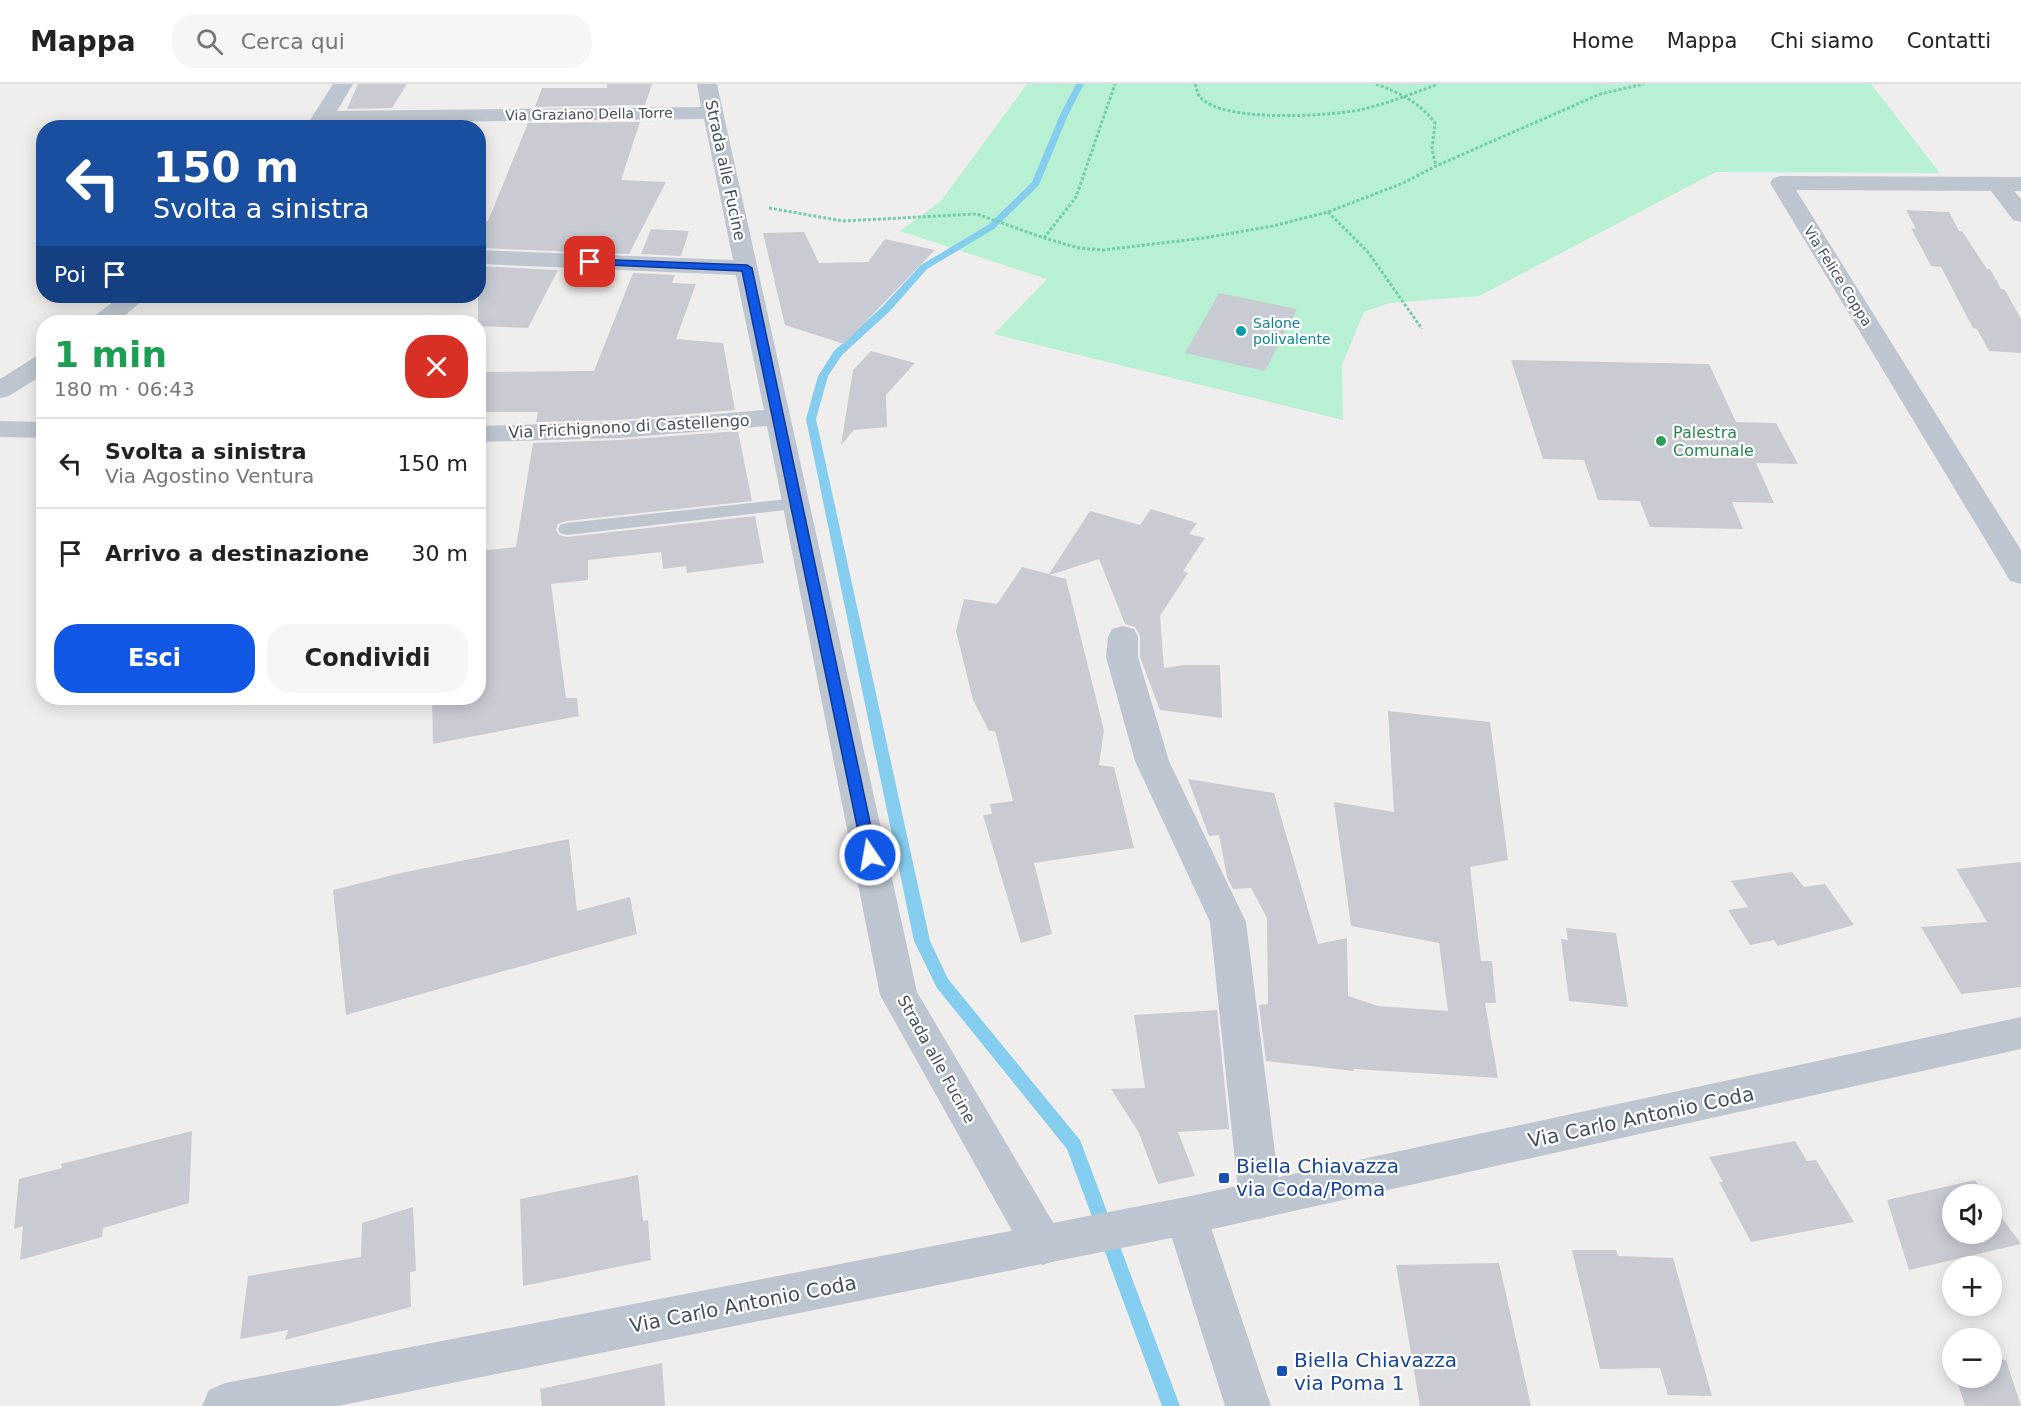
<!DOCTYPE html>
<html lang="it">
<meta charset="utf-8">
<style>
body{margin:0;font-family:"DejaVu Sans",sans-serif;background:#f6f6f6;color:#222;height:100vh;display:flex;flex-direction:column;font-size:22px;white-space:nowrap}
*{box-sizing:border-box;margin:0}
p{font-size:20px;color:#767676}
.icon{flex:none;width:33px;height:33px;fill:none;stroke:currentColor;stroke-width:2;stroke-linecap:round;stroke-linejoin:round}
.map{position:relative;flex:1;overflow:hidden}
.drawer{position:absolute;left:36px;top:231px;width:450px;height:390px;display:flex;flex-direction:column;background:#fff;border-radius:24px;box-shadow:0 3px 15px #0003}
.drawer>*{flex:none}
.top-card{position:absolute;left:36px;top:36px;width:450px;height:183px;border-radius:24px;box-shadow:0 3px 15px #0003;background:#1a4fa0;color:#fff;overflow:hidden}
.buttons{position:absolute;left:1942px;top:1100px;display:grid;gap:12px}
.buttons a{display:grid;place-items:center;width:60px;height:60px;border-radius:50%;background:#fff;box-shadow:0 3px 15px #0003;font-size:30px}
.pin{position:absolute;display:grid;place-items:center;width:51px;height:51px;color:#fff;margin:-26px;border-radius:12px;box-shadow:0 3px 9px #0006}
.me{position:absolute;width:66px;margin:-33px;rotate:348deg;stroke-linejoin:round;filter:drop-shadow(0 0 4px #0008)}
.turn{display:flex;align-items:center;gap:21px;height:126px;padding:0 18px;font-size:27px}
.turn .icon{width:78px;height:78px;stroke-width:2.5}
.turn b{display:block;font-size:42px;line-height:51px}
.then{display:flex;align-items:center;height:57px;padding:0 18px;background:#0003;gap:12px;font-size:22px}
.round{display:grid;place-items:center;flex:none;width:63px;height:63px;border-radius:24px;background:#f6f6f6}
.headline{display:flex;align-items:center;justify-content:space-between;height:102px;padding:0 18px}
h1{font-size:36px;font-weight:800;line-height:45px;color:#1e9e55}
.primary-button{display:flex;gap:12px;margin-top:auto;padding:12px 18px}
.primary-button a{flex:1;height:69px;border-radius:24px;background:#1157e5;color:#fff;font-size:24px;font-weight:800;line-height:69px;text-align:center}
.primary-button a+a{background:#f6f6f6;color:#222}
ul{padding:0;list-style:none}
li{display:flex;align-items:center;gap:18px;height:90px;padding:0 18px;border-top:2px solid #e0e0e0}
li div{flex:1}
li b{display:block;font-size:22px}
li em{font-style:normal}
header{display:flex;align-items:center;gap:36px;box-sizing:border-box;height:84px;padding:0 30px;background:#fff;border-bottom:2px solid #e0e0e0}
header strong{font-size:28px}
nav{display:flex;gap:33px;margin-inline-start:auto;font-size:21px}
.search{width:420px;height:54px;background:#f6f6f6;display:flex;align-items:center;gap:15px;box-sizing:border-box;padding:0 21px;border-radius:24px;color:#767676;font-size:22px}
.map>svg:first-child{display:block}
.green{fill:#b8f0d4}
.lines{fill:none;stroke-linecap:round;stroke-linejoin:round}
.stream{fill:#84cdef;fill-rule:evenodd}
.building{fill:#c9cbd3}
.path{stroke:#6fcfaa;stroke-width:3;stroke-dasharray:3 2;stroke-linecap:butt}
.service{fill:#bdc6d0;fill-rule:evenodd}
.minor{fill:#bdc6d0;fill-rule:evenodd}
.tertiary{fill:#bdc6d0;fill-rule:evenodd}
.route{fill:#1157e5;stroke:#0b3995;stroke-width:1.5}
.culture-dot{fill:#0f9aa8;stroke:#fff;stroke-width:2}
.leisure-dot{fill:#2e9e5b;stroke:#fff;stroke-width:2}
.transit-dot{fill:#1a4fb4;stroke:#fff;stroke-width:2}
.labels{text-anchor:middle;stroke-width:4.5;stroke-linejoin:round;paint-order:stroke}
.far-street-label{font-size:14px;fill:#454e5b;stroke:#fff}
.far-culture-label{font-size:14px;fill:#0d838f;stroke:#fff;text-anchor:start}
.street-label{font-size:16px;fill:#454e5b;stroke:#fff}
.leisure-label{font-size:16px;fill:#27864d;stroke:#fff;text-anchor:start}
.near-street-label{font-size:20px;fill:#454e5b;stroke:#fff}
.near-transit-label{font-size:20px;fill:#164399;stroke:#fff;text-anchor:start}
</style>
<header>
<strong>Mappa</strong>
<div class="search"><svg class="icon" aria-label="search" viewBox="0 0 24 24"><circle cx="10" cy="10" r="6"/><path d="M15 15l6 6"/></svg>Cerca qui</div>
<nav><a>Home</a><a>Mappa</a><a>Chi siamo</a><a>Contatti</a></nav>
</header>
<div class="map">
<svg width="2021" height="1322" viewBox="0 0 2021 1322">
<rect width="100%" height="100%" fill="#f0eded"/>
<!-- green -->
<path class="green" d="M1027 0H1871L1940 89 1716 88 1479 212 1389 219 1364 228 1342 281 1343 336 994 250 1047 195 900 147 941 117Z"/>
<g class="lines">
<!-- stream -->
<path class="stream" d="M1076 0H1084L1068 31 1039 101 994 145 927 185 890 227 842 271 828 292 816 335 930 857 948 895 1080 1056 1180 1322H1162L1067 1065 937 904 914 857 806 335 818 292 834 267 882 223 921 181 988 141 1032 98 1060 31Z"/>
</g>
<!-- building -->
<path class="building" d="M358 0H407L392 24 347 25Z
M607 0H652L645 21 535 23 542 4H607Z
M640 38 621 96 666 98 629 170 478 164V137H488L528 39Z
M1906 126 1949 128 1959 147H1962L1987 185H1990L2001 205 2005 206 2021 235V269L1989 267 1977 245 1973 244 1941 183 1931 182 1911 144 1916 145Z
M651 145 689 147 681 172 641 170Z
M804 148 819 179 868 178 885 155 935 166 844 260 785 241 763 149Z
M478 182 558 186 528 244 478 242Z
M633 189 675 191 672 199 696 200 676 255 723 259 735 326 620 336 536 338 538 328H478V288L594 287Z
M1219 209 1297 225 1265 287 1185 269Z
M871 267 915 279 886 311 887 343 854 346 841 361 853 286Z
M1511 276 1709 280 1736 338 1776 339 1798 380 1756 379 1774 419 1732 418 1743 445 1650 443 1640 417 1598 416 1584 376 1543 375Z
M738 347 752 417 567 437 558 440 556 446 559 451 567 453 755 432 764 479 687 489 686 482 663 485 661 468 588 476V496L551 500 566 614H577L579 632 433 660 432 614H478V467L516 463 533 359 620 356Z
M1151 425 1197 439 1189 450 1205 454 1183 487 1188 489 1160 532 1164 584 1185 581H1220L1222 634 1160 626 1140 573V552L1135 543 1125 540 1099 475 1050 491 1066 495 1104 646 1099 681 1114 683 1134 764 1034 779 1052 850 1021 859 983 731 992 730 990 720 1013 717 995 647H989L973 616 956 547 964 515 997 520 1022 483 1049 490 1090 427 1140 441Z
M1388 627 1490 638 1508 776 1470 783 1481 877H1492L1496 919H1485L1498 994 1354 985V987L1266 977 1259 921 1268 920 1267 834 1251 804 1233 805 1227 793 1219 751 1209 752 1188 695 1274 709 1318 860 1347 854 1348 912 1378 922 1448 927 1439 859 1351 842 1334 718 1394 728Z
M569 755 577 827 630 813 637 850 346 931 333 806 401 789Z
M2021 778V903L1961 910 1921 843 1987 838 1956 785Z
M1792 788 1804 803 1825 800 1854 841 1778 862 1774 856 1750 861 1728 826 1748 823 1731 797Z
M1566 844 1616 849 1628 923 1569 917 1561 855 1568 856Z
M1217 926 1229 1045 1178 1048 1195 1092 1158 1100 1139 1049 1111 1005 1145 1004 1134 931Z
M192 1047 189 1119 103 1144 102 1153 20 1176 23 1142 14 1145 19 1095 62 1084 61 1080Z
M1795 1057 1807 1077 1816 1076 1854 1138 1751 1158 1719 1098H1723L1709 1073Z
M638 1091 643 1137 648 1136 651 1176 523 1202 520 1115Z
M1975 1096 1985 1110H1953V1149H1992V1120L2021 1160 1909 1186 1887 1116Z
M413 1123 416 1187 410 1188 411 1223 285 1256 288 1246 240 1255 248 1192 361 1173 362 1139Z
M1572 1166H1616L1618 1172 1673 1174 1712 1312 1668 1311 1660 1284 1600 1285Z
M1499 1179 1531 1322H1420L1396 1181Z
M1992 1274 2006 1276 2021 1322H1965L1956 1293H1992Z
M662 1279 665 1322H542L540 1305Z"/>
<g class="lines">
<!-- path -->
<path class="path" d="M1195 0C1196 3 1198 10 1200 13 1222 39 1327 32 1359 26 1386 20 1412 10 1438 0
M1376 0C1400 9 1419 18 1435 39L1432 65 1436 82
M769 124 843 137 977 130 1044 154 1079 164 1103 166 1204 154 1273 142 1328 128 1403 99 1436 82 1600 10 1644 0
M1328 128 1368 168 1422 245
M1044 154 1076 113 1115 0"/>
<!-- service -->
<path class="service" d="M797 414 803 416 806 420 803 424 567 451 560 449 558 445 560 441 567 439Z"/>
<!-- minor -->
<path class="minor" d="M333 0H353L337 27 701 23 697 0H717L917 908 1058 1147 1064 1161 1058 1175 1043 1181 1028 1175 880 911 767 342 620 354 478 358V342L620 338 764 326 736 191 478 180V166L733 176 704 35 329 39 326 44H305Z
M1781 92 2021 93V107H2014L2021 115V138L2013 136 1991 107 1796 106 2021 466V500L2010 497 2006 490 1770 99 1773 94Z
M121 212H148L117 238H90L93 233Z
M44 270V290L9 312 0 314V295L35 273Z
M0 337 44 338V354L0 353Z
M1123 542 1134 545 1138 553V573L1169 677 1246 838 1281 1116 1275 1130 1260 1135 1245 1130 1239 1116 1210 838 1135 677 1106 573 1108 553 1112 545Z
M1186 1113 1201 1118 1207 1132 1271 1322H1225L1165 1132 1171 1118Z"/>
<!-- tertiary -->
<path class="tertiary" d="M2021 933V965L1186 1151 338 1322H202L209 1306 225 1299 1186 1113Z"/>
</g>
<!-- route -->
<path class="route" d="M590 175 747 181 752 184 877 771 875 775H865L863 771 742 187 587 180V176Z"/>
<!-- markers -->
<circle class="culture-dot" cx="1241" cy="247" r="6"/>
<circle class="leisure-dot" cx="1661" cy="357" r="6"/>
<g class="transit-dot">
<rect x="1218" y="1088" width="12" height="12" rx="3"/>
<rect x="1276" y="1281" width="12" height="12" rx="3"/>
</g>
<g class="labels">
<!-- far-street labels -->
<g class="far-street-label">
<text transform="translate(589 30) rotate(-1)" y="5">Via Graziano Della Torre</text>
<text transform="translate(1838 192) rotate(58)" y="5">Via Felice Coppa</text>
</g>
<!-- far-culture labels -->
<g class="far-culture-label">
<text x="1253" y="244">Salone<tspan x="1253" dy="16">polivalente</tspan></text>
</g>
<!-- street labels -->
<g class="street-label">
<text transform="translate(726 86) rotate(78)" y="6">Strada alle Fucine</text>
<text transform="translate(629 342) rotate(-3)" y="6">Via Frichignono di Castellengo</text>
<text transform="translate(937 975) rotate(61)" y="6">Strada alle Fucine</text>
</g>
<!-- leisure labels -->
<g class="leisure-label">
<text x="1673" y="354">Palestra<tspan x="1673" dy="18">Comunale</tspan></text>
</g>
<!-- near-street labels -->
<g class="near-street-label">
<text transform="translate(1641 1033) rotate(-12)" y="7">Via Carlo Antonio Coda</text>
<text transform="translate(743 1220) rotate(-11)" y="7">Via Carlo Antonio Coda</text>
</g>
<!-- near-transit labels -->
<g class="near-transit-label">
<text x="1236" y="1089">Biella Chiavazza<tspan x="1236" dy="23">via Coda/Poma</tspan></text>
<text x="1294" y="1283">Biella Chiavazza<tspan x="1294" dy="23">via Poma 1</tspan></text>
</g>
</g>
</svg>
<div class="buttons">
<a><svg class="icon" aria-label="sound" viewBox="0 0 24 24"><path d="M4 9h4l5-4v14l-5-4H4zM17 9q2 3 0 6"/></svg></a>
<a>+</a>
<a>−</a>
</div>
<div class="pin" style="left:590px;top:178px;background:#d93025"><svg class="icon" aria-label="arrive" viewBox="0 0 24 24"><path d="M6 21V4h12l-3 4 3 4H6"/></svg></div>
<svg class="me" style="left:870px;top:771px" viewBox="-20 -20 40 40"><circle r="17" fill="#1157e5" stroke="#fff" stroke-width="3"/><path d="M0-11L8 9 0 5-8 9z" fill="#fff"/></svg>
<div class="top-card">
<div class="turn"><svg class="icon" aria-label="left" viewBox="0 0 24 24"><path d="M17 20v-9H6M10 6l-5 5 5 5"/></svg><div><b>150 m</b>Svolta a sinistra</div></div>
<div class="then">Poi<svg class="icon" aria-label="arrive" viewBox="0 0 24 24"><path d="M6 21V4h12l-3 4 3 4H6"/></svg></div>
</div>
<section class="drawer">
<div class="headline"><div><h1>1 min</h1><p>180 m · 06:43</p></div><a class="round" style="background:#d93025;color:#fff"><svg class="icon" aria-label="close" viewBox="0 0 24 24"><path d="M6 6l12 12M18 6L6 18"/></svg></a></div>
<ul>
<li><svg class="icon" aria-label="left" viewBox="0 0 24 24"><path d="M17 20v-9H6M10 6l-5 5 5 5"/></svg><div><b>Svolta a sinistra</b><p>Via Agostino Ventura</p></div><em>150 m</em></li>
<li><svg class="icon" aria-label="arrive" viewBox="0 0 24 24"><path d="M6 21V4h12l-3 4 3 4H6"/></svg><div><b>Arrivo a destinazione</b></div><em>30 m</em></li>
</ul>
<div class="primary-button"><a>Esci</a><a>Condividi</a></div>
</section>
</div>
